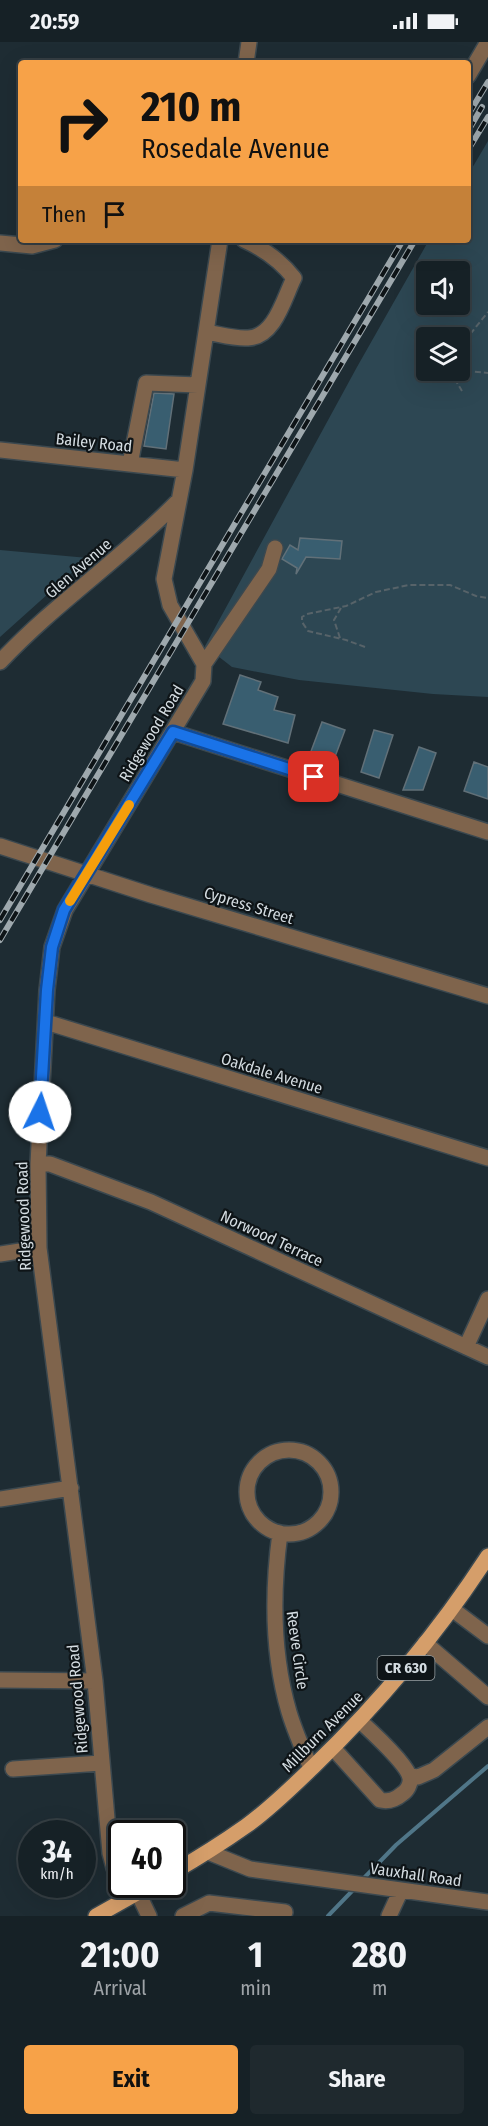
<!DOCTYPE html>
<style>
body{margin:0;font-family:"Fira Sans Condensed",sans-serif;background:#1f292e;color:#f1f3f6;height:100vh;display:flex;flex-direction:column;font-size:22px;white-space:nowrap}
*{box-sizing:border-box;margin:0}
p{font-size:20px;color:#9ea3a7}
.icon{flex:none;width:33px;height:33px;fill:none;stroke:currentColor;stroke-width:2;stroke-linecap:round;stroke-linejoin:round}
.map{position:relative;height:1874px;overflow:hidden}
.side{display:flex;flex-direction:column;background:#162126;flex:1}
.side>*{flex:none}
.guide{position:absolute;left:18px;top:18px;width:453px;height:183px;border-radius:6px;box-shadow:0 6px 24px #0002,0 0 0 2px #353e43;background:#f7a248;color:#111;overflow:hidden}
.controls{position:absolute;left:416px;top:219px;display:grid;gap:12px}
.controls a{display:grid;place-items:center;width:54px;height:54px;border-radius:6px;background:#162126;box-shadow:0 6px 24px #0002,0 0 0 2px #353e43;font-size:30px}
.speed{position:absolute;left:18px;top:1778px;display:flex;gap:12px;font-size:30px;font-weight:700;text-align:center}
.speed>*{display:grid;place-content:center;width:78px;height:78px;border-radius:50%;background:#162126;box-shadow:0 6px 24px #0002,0 0 0 2px #353e43;line-height:1}
.speed small{font-size:15px;font-weight:400}
.speed .limit{border:3px solid #111;border-radius:9px;background:#fff;color:#111}
.pin{position:absolute;display:grid;place-items:center;width:51px;height:51px;color:#fff;margin:-26px;border-radius:12px;box-shadow:0 3px 9px #0006}
.me{position:absolute;width:66px;margin:-33px;rotate:4deg;stroke-linejoin:round;filter:drop-shadow(0 0 4px #0008)}
.turn{display:flex;align-items:center;gap:21px;height:126px;padding:0 24px;font-size:27px}
.turn .icon{width:78px;height:78px;stroke-width:2.5}
.turn b{display:block;font-size:42px;line-height:51px}
.then{display:flex;align-items:center;height:57px;padding:0 24px;background:#0003;gap:12px;font-size:22px}
.eta{display:flex;justify-content:space-evenly;align-items:center;height:102px;text-align:center}
.eta b{font-size:36px;font-weight:700;line-height:42px}
.action{display:flex;gap:12px;margin-top:auto;padding:12px 24px}
.action a{flex:1;height:69px;border-radius:6px;background:#f7a248;color:#111;font-size:24px;font-weight:700;line-height:69px;text-align:center}
.action a+a{background:#1f292e;color:#f1f3f6}
.status{display:flex;justify-content:space-between;align-items:center;height:42px;padding:0 30px;background:#162126;direction:ltr}
.status svg{height:16px;fill:currentColor}
.map>svg:first-child{display:block}
.green{fill:#2d4753;fill-rule:evenodd}
.lines{fill:none;stroke-linecap:round;stroke-linejoin:round}
.stream{stroke:#507688;stroke-width:4}
.building{fill:#395e70;stroke:#617078;stroke-width:1.5}
.minor-casing{stroke:#3b484f;stroke-width:18}
.major-casing{stroke:#3b484f;stroke-width:18}
.path{stroke:#576369;stroke-width:2;stroke-dasharray:6 3;stroke-linecap:butt}
.minor{stroke:#7f644c;stroke-width:15}
.major{stroke:#d59e6a;stroke-width:15}
.rail-casing{stroke:#9ea8ad;stroke-width:6}
.rail{stroke:#0e1417;stroke-width:4;stroke-dasharray:11;stroke-linecap:butt}
.route-casing{stroke:#114b97;stroke-width:15}
.route{stroke:#1a73e8;stroke-width:10}
.slow{stroke:#f59e0b;stroke-width:10}
.labels{text-anchor:middle;stroke-width:4.5;stroke-linejoin:round;paint-order:stroke}
.shield{fill:#0e1417;stroke:#99a0a4;stroke-width:1.5}
.shield-label{font-size:15px;font-weight:bold;fill:#d4dce1}
.street-label{font-size:16px;fill:#d4dce1;stroke:#0e1417}
</style>
<div class="status"><b>20:59</b><svg viewBox="0 0 49 12"><path d="M0 12V9h3v3zM5 12V6h3v6zM10 12V3h3v9zM15 12V0h3v12zM26 1h20v11H26zM47 4h2v5h-2z"/></svg></div>
<div class="map">
<svg width="488" height="1874" viewBox="0 0 488 1874">
<rect width="100%" height="100%" fill="#1e2c33"/>
<!-- green -->
<path class="green" d="M488 99V655L433 652 299 638 232 625 205 604 357 325 429 198H468V133ZM426 230H459V262H426ZM426 296H459V328H426Z
M0 508 88 516 0 595Z"/>
<g class="lines">
<!-- stream -->
<path class="stream" d="M362 1838 396 1803 488 1724
M328 1874 355 1846"/>
</g>
<!-- building -->
<path class="building" d="M154 351 174 352 166 407 144 404Z
M300 496 342 499 340 517 306 515 296 532 297 526 282 517 290 503 298 508Z
M240 633 261 640 258 648 278 655 274 668 295 673 288 701 223 682Z
M322 680 345 688 333 720 310 712Z
M374 688 393 693 379 736 361 730Z
M419 705 436 711 423 748H403Z
M474 720 488 725V757L464 749Z"/>
<g class="lines">
<defs>
<path id="minor" d="M246 21 249 0
M468 34 488 0
M0 201 32 204 55 198
M206 290C219 292 234 297 248 296 275 295 284 256 294 236 280 218 264 207 244 198
M0 408 185 428
M130 422 146 341 198 343
M0 620C55 561 123 516 179 458
M204 622 269 527 275 506
M173 690 488 790
M0 804 151 853 488 954
M46 980 488 1116
M38 1122H50L151 1160 488 1315
M0 1212 39 1206
M466 1305 488 1257
M247 1450a42 42 0 1 1 84 0a42 42 0 1 1-84 0Z
M0 1457 71 1446
M280 1491C272 1551 272 1612 289 1670 295 1690 303 1708 311 1726
M452 1567 488 1594
M425 1601 488 1655
M0 1638 95 1639
M333 1706 380 1758C389 1760 395 1758 402 1752 407 1749 411 1742 410 1736 408 1723 371 1689 360 1679
M13 1727 101 1721
M410 1734 418 1735 434 1728 488 1685
M208 1810 250 1827 488 1860
M122 1837 114 1826 110 1811 95 1639 39 1206 38 1122 47 948 52 905 65 868 203 639 204 622 170 563 164 537 185 428 220 198
M136 1842 138 1851 149 1874
M183 1874 209 1861 285 1870
M389 1874 401 1848"/>
<path id="major" d="M172 1831C198 1816 222 1801 246 1784 270 1767 292 1745 314 1724 380 1660 438 1591 488 1514
M96 1874 153 1842"/>
</defs>
<!-- minor casing -->
<use href="#minor" class="minor-casing"/>
<!-- major casing -->
<use href="#major" class="major-casing"/>
<!-- path -->
<path class="path" d="M459 306 488 270
M453 328V334L462 349
M457 328 488 331
M340 596 334 578 341 566
M365 605 346 598 308 589 302 580V575L307 572 346 564 376 550 409 543H450L476 554 488 556"/>
<!-- minor -->
<use href="#minor" class="minor"/>
<!-- major -->
<use href="#major" class="major"/>
<defs>
<path id="rail" d="M468 73 488 40
M468 89 482 65
M468 108 488 75
M0 878 403 198
M0 898 415 198"/>
</defs>
<!-- rail casing -->
<use href="#rail" class="rail-casing"/>
<!-- rail -->
<use href="#rail" class="rail"/>
</g>
<g class="lines">
<defs>
<path id="route" d="M40 1070 47 948 52 905 64 868 173 690 314 735"/>
</defs>
<!-- route casing -->
<use href="#route" class="route-casing"/>
<!-- route -->
<use href="#route" class="route"/>
<!-- slow -->
<path class="slow" d="M70 859 129 763"/>
</g>
<g class="labels">
<!-- shield labels -->
<rect class="shield" x="377.5" y="1614" width="57" height="24" rx="4.5"/>
<g class="shield-label">
<text x="406" y="1631">CR 630</text>
</g>
<!-- street labels -->
<g class="street-label">
<text transform="translate(94 400) rotate(6)" y="6">Bailey Road</text>
<text transform="translate(78 526) rotate(-41)" y="6">Glen Avenue</text>
<text transform="translate(151 691) rotate(-59)" y="6">Ridgewood Road</text>
<text transform="translate(249 863) rotate(17)" y="6">Cypress Street</text>
<text transform="translate(272 1031) rotate(17)" y="6">Oakdale Avenue</text>
<text transform="translate(23 1174) rotate(-92)" y="6">Ridgewood Road</text>
<text transform="translate(272 1196) rotate(25)" y="6">Norwood Terrace</text>
<text transform="translate(298 1608) rotate(82)" y="6">Reeve Circle</text>
<text transform="translate(77 1657) rotate(-95)" y="6">Ridgewood Road</text>
<text transform="translate(322 1689) rotate(-45)" y="6">Millburn Avenue</text>
<text transform="translate(416 1832) rotate(8)" y="6">Vauxhall Road</text>
</g>
</g>
</svg>
<div class="controls">
<a><svg class="icon" aria-label="sound" viewBox="0 0 24 24"><path d="M4 9h4l5-4v14l-5-4H4zM17 9q2 3 0 6"/></svg></a>
<a><svg class="icon" aria-label="layers" viewBox="0 0 24 24"><path d="M12 4l9 5-9 5-9-5zM3 14l9 5 9-5"/></svg></a>
</div>
<div class="speed"><div>34<small>km/h</small></div><div class="limit">40</div></div>
<div class="pin" style="left:314px;top:735px;background:#d93025"><svg class="icon" aria-label="arrive" viewBox="0 0 24 24"><path d="M6 21V4h12l-3 4 3 4H6"/></svg></div>
<svg class="me" style="left:40px;top:1070px" viewBox="-20 -20 40 40"><circle r="19" fill="#fff"/><path d="M0-13L10 11 0 6-10 11z" fill="#1a73e8"/></svg>
<div class="guide">
<div class="turn"><svg class="icon" aria-label="right" viewBox="0 0 24 24"><path d="M7 20v-9h11M14 6l5 5-5 5"/></svg><div><b>210 m</b>Rosedale Avenue</div></div>
<div class="then">Then<svg class="icon" aria-label="arrive" viewBox="0 0 24 24"><path d="M6 21V4h12l-3 4 3 4H6"/></svg></div>
</div>
</div>
<section class="side">
<div class="eta">
<div><b>21:00</b><p>Arrival</p></div>
<div><b>1</b><p>min</p></div>
<div><b>280</b><p>m</p></div>
</div>
<div class="action"><a>Exit</a><a>Share</a></div>
</section>
